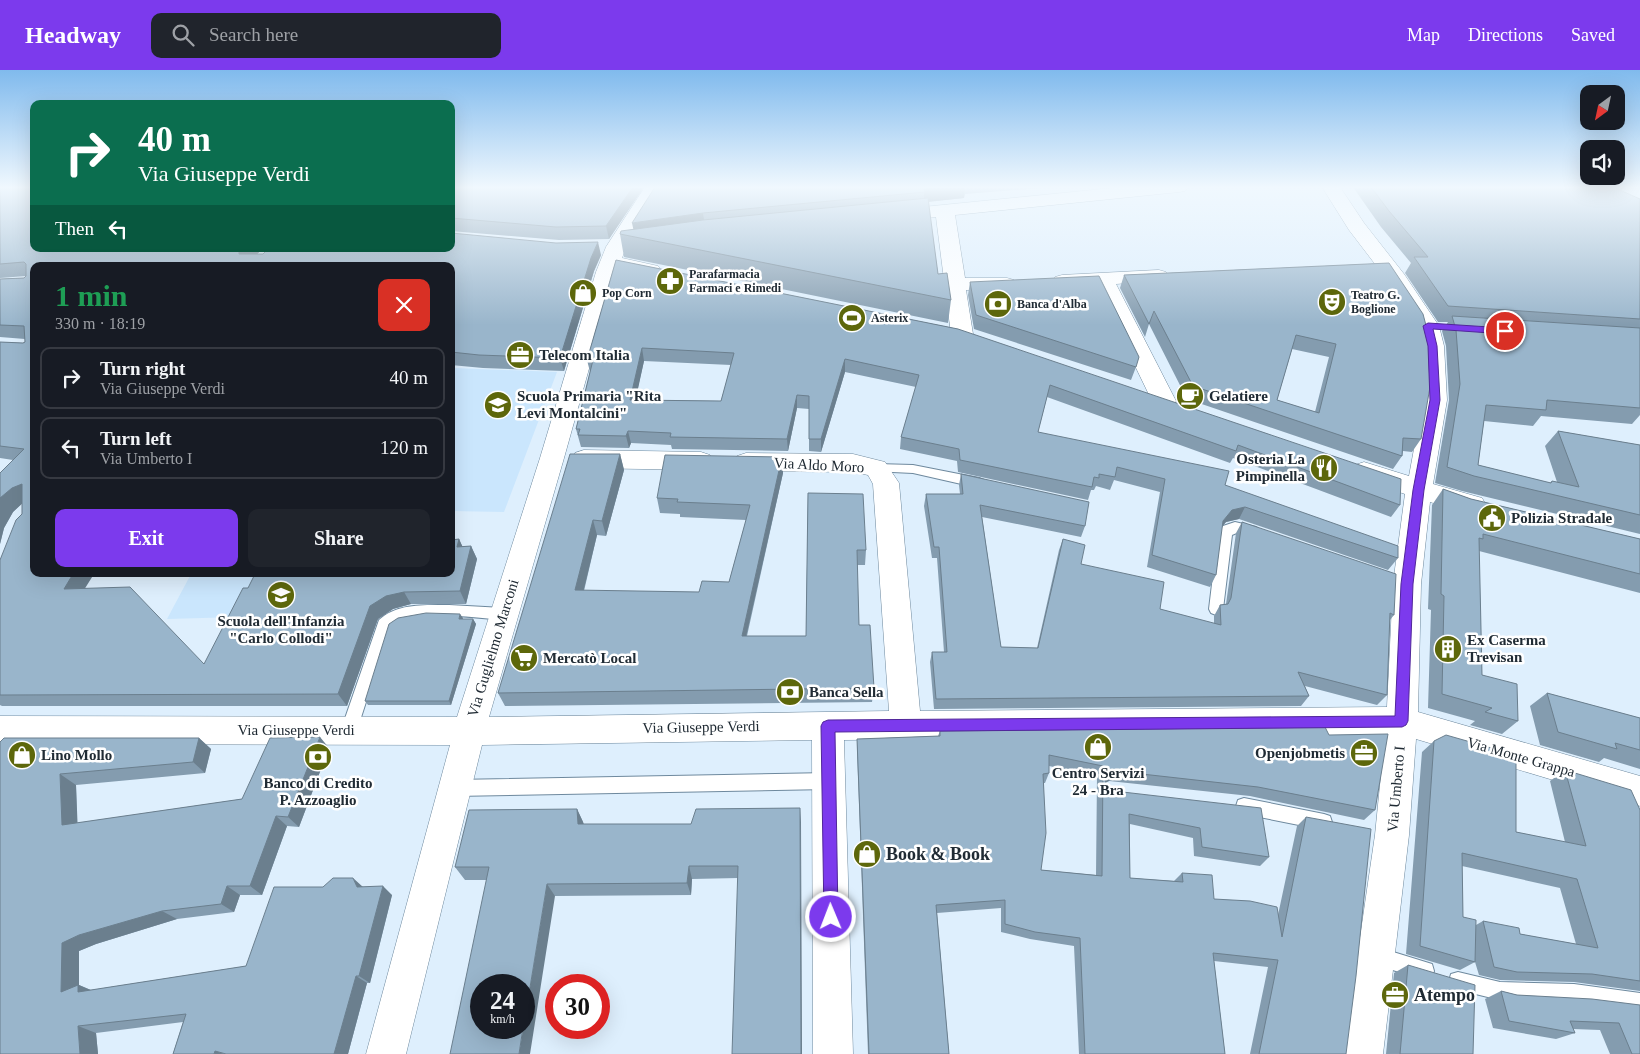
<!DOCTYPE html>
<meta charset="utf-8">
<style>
body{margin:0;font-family:Georgia,serif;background:#20242c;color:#f1f3f6;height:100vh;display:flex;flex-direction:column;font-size:19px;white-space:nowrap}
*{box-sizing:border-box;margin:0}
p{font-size:16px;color:#9ea1a6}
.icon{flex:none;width:28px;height:28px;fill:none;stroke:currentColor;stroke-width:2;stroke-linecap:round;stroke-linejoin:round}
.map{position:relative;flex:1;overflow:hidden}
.panel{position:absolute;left:30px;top:192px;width:425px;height:315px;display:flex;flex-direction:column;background:#171b24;border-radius:10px;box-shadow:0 5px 20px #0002}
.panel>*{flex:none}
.hud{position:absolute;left:30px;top:30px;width:425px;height:152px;border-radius:10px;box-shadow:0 5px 20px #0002;background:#0b6e4f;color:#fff;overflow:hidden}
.needle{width:32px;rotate:213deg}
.controls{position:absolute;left:1580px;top:15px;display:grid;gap:10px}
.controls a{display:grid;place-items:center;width:45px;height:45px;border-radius:10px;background:#171b24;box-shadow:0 5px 20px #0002;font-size:25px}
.speed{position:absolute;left:470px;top:904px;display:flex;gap:10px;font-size:25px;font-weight:700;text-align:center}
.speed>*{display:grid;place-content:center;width:65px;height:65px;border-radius:50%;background:#171b24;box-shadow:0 5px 20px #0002;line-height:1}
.speed small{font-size:12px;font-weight:400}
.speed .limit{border:8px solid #d22;background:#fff;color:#111}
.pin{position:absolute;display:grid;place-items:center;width:42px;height:42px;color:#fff;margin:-21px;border:2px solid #fff;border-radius:50%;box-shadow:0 1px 5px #0007}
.me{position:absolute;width:55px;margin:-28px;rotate:359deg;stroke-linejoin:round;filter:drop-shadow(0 0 4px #0008)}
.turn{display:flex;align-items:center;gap:18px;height:105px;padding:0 25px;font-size:22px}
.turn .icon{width:65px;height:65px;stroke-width:2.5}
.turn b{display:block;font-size:35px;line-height:42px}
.then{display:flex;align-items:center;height:48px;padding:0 25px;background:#0003;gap:10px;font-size:19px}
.round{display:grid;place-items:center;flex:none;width:52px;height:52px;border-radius:10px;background:#20242c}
.head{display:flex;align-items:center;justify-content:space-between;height:85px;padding:0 25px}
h1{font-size:30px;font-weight:700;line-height:38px;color:#1e9e55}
.button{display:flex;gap:10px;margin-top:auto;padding:10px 25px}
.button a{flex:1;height:58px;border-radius:10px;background:#7c3aed;color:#fff;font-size:20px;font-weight:700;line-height:58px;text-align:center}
.button a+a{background:#20242c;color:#f1f3f6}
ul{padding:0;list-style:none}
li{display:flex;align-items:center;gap:15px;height:62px;margin:0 10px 8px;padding:0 15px;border:2px solid #363941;border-radius:10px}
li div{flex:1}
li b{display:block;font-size:19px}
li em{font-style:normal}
header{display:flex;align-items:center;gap:30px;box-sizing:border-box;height:70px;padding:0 25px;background:#7c3aed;color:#fff}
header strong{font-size:24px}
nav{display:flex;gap:28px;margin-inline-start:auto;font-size:18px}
.search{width:350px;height:45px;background:#20242c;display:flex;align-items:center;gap:12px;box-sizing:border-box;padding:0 18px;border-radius:10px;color:#9ea1a6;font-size:19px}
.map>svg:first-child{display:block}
.built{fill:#cae6fd}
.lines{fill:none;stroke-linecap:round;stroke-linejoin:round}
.lane-casing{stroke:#6e899e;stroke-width:2}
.street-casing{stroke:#6e899e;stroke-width:1}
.lane{fill:#fff;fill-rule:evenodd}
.street{fill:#fff;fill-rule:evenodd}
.wall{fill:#849caf;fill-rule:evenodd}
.shaded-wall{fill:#6b7f8e}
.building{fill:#99b5cb;stroke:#6b7f8e;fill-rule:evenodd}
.route{fill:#7c3aed;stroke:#51269a}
.labels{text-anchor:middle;stroke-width:5;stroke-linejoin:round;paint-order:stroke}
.far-poi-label{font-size:12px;font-weight:bold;fill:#202b34;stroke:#fff;text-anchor:start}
.poi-label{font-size:15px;font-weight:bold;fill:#202b34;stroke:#fff;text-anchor:start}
.street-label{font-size:15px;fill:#202b34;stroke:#fff}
.near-poi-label{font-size:18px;font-weight:bold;fill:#202b34;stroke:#fff;text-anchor:start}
</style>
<header>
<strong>Headway</strong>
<div class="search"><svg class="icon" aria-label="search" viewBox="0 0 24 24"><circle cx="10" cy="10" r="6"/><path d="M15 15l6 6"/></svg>Search here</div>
<nav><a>Map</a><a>Directions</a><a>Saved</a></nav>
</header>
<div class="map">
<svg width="1640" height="984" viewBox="0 0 1640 984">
<rect width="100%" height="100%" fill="#deeffd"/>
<!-- built -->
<path class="built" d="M451 267 470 268 454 298 557 302 504 442 451 441Z
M191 504H390L238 547 167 549Z"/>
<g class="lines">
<defs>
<path id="lane" d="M876 394 913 395 979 408 984 410 985 413 984 416 979 418 913 403 872 401 870 398 872 395Z
M1235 452 1256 457 1263 462 1261 466 1256 467 1239 462 1232 465 1223 539 1221 543 1216 545 1211 543 1209 539 1218 464 1223 456Z
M449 535 503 538 508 540 510 544 508 548 503 550C475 548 412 538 390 557L357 660 355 665 349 667 343 665 341 660 379 550C397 533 425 535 449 535Z
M829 703 835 706 837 711 835 716 829 719 454 726 448 723 446 718 448 713 454 710Z
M1244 728 1324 744 1330 746 1332 752 1330 758 1324 760 1244 744 1238 742 1236 736 1238 730Z
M1377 877 1432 894 1434 901 1432 908 1425 910 1370 893 1368 886 1370 879Z
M1458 902 1500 912 1574 914 1640 923V943L1574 934 1500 930 1451 918 1449 911 1451 904Z"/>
<path id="street" d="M645 117H663L626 177 622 188 658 196 661 200 658 204 651 206 617 199 616 202 564 388 489 647 889 641 873 414 868 405 853 402 746 401 737 398 733 392 737 386 746 383 853 384 885 392 899 413 920 641 1387 637 1393 514 1405 424 1355 407 1351 401 1355 395 1364 392 1409 406 1423 330 1422 276 1417 256 1388 211 1349 160 1322 117H1340L1364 153 1404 204 1439 256 1444 276 1447 330 1433 414 1482 428 1486 435 1482 442 1473 445 1430 432 1421 514 1418 642 1640 706V736L1416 669 1409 765 1383 984H1343L1375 765 1385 665 844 670 853 984H813L812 670 482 675 406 984H366L450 675 0 674V646L457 647 540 388 596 202 606 177Z
M1123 117H1188L1185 121 1179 122 955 145 965 208H1007L1014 210 1017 214 1014 218 1007 220H966L973 264 970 269 962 271 954 269 951 264 936 147 893 152 886 150 883 146 886 142 893 140Z
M1159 200 1166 202 1169 206 1166 210 1116 214 1176 331 1172 337 1164 339 1156 337 1152 331 1096 215 1062 217 1055 215 1052 211 1055 207 1062 205Z
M584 380 701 382 710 385 714 391 710 397 701 400 584 398 575 395 572 389 575 383Z"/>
</defs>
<!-- lane casing -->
<use href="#lane" class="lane-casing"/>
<!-- street casing -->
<use href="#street" class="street-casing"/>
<!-- lane -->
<use href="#lane" class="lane"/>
<!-- street -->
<use href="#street" class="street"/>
</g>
<!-- wall -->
<path class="wall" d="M0 117 34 179H262L257 184 601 185 594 201 564 301 483 298 451 295V196H34L85 518 204 594 248 518 459 469 462 476H471L477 489 466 534H411L393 539 378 549 347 636H2L0 635V490L22 444V433L13 442 4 458 0 474V403L13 390 0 388V272L23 273 25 272V269L0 267V209L24 208 26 206 0 208Z
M451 117H644L609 169 559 170 451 161Z
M655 117H1053L965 124 964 128 928 132 938 204 951 230 948 253 624 187 620 164 634 160Z
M1353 117H1623L1621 121 1640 129V345L1632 354 1541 346 1533 356 1484 351 1478 395 1550 413 1552 411 1557 412 1545 376 1558 361 1640 375V464L1462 421 1435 413 1449 330 1446 276 1442 261 1448 252H1438L1405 203 1411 193 1381 157Z
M616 190 958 259 1400 435 1391 447 1233 388 1230 393 1047 327 1038 362 1225 415 1398 488 1388 500 1239 449 1226 452 1222 456 1216 505 1210 517 1147 497 1160 422 1114 410 1110 420 1096 416 1094 420H1091L1088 430 958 402 957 391 900 379 901 367 916 317 845 302 821 382 809 381V339L797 338 788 381 672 379 671 375 631 373 629 378 581 377 576 359 590 302 587 290ZM644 291 731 295 721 331 635 330Z
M1389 193 1421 369 1412 382 1403 381 1402 386 1393 399 1187 329 1149 254 1145 267 1120 218 1124 205ZM1292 279 1329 287 1315 342 1277 330Z
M970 212 1136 297 1131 310 974 259 968 225Z
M620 384 624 400 606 466 597 465 584 521 699 522 729 512 746 450 680 447V444L660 443 657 428 782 387 783 403 747 566H806L808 423 866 480 865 495H857L859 555 874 618 872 632 505 636 498 623Z
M961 404 1085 456 1081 467 982 447 1001 577 1037 578 1059 480 1063 469 1081 494 1160 539 1214 554V546L1220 535 1226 534 1236 463 1242 452 1394 545 1390 550 1387 625 1377 635 1305 616 1309 626 1301 636 934 639 930 592 932 582H944L937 488H932L924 436 926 424H960L959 415Z
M1443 419 1471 429 1640 469V523L1479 481 1482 605 1518 651 1502 664 1470 655 1475 651 1428 638 1431 540 1428 539 1432 435Z
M463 548V549H473L476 554 451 635H368L365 631Z
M1547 623 1640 648V699L1604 688 1599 692 1540 675 1530 636Z
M940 661 1329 665 1375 740 1364 750 1250 726 1109 711 1105 713 1107 717 1114 721 1269 787 1260 796 1194 786 1193 768 1130 754V808L1174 811 1182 803 1214 829 1278 845 1297 756 1306 747 1346 984H1250L1268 897 1214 891 1225 984H1079L1074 876 1030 869 1001 862V838L937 843 949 984H868L857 679V669L938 666ZM1049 696 1097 706 1096 805 1041 800 1044 713H1045L1049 703Z
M199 668 211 679 205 703 76 715 77 753 242 729 329 678 299 757 287 756 262 825H240L234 842 177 849 96 874 79 881V915L91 920 246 896 363 817 392 825 370 913H367L348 984H173L183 952 96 963 98 984H0V672Z
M1434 671 1516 762 1565 772 1550 711 1565 700 1640 740V921L1574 912 1500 910 1479 905 1475 892 1460 900 1406 884 1422 682ZM1462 796 1560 818 1576 874 1520 864 1483 851 1476 855 1463 847Z
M577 739 584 754H691L801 752 738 808 692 809 691 825 555 826 487 810H465L455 797Z
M1408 895 1473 984H1386L1394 903Z
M1501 921 1517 925 1640 935V984H1610L1600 960 1573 959 1575 963 1556 969 1493 958 1485 929Z"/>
<!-- shaded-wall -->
<path class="shaded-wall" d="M633 117H644L609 169 606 156Z
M944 117H965L964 128 924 132V119Z
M703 143 705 156 635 167 632 153Z
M598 172 601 185 594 201 564 301 560 288 591 188Z
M242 179H262L247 195 239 184V181Z
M642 278 644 291 633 342 630 330Z
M845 289V302L821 382V369Z
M797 325V338L788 381 787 369Z
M628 361 631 373 629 378 626 366Z
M620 384 624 400 606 466 602 451Z
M782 387 783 403 743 580 742 566Z
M22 414 25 431 13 442 4 458 0 474V428L12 418Z
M1245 437 1239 449 1226 452 1217 463 1223 451 1232 440Z
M593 450 597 465 580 535 575 520Z
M459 469 465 482 457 477Z
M471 476 477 489 466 534 460 521Z
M73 504H94L77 531 64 519Z
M404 522 411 534 393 539 378 549 347 636 338 624 370 536 386 526Z
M460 544 463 548 461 554 459 549Z
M473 549 476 554 451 635 449 631Z
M320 667 329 678 299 757 288 747Z
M199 668 211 679 205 703 193 692Z
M1115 701 1109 711 1102 714 1108 704Z
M60 704 76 715 78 765 62 755Z
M800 738 801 752 802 984H801Z
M577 739 583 752 585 767 578 754Z
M276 746 287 756 262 825 250 816Z
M689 796 692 809 691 825 687 813Z
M353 808 363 817H357Z
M547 814 555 826 530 984H519Z
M227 816 240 825 234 842 221 834Z
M383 816 392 825 370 913 359 906Z
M162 841 177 849 96 874 79 881V915L95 922H61L62 873 79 865Z
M356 906 367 913 348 984H334Z
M78 956 96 963 98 984H80Z
M215 981 224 984H214Z"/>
<!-- building -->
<path class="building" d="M0 117H34V179H242L239 181V184H263L268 179H451V163L556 173 598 172 591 188 560 288 479 285 451 282V196H34V504H73L64 519 130 517 204 594 243 518H248L255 504H451V470L459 469 457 477 471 476 460 521 404 522 386 526 370 536 338 624 0 625V490L16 450 22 444V414L12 418 0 428V403L24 379 0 376V272L23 273 25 272 24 256 0 255V209L24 208 26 206V194L24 192 0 194Z
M451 117H633L606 156 556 157 451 148Z
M655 117H944L924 119 925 122 703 143 632 153Z
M1371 117H1613L1640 129V249L1448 236 1414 187H1428L1389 141Z
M928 128 938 204 947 203 951 230 620 164 621 161 703 150Z
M616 190 958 259 1401 409 1400 435 1238 375 1236 381 1050 315 1038 362 1229 401 1225 415 1398 476V488L1245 437 1232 440 1223 451 1216 505 1152 485 1165 409 1117 397 1115 407 1099 404V408L1094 407 1092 417 960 390 959 379 901 367 919 305 845 289 821 369H809V326L797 325 787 369 670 367 671 363 628 361 626 366 578 365 580 359H576L593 290H587ZM642 278 734 283 721 331 630 330Z
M1389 193 1423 244 1428 263 1430 317 1421 369 1403 368 1402 386 1193 316 1154 241 1149 254 1124 205ZM1296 265 1336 274 1319 343 1277 330Z
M1099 206 1139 287 1136 297 976 245 970 212Z
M1452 246 1640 258V338L1547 330 1546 340 1486 335 1478 395 1551 413 1552 411 1579 417 1558 361 1640 375V445L1474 406 1447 397 1460 314 1456 260Z
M570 384H620L602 451 593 450 575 520 699 522 702 511 729 512 750 435 677 432 678 429 657 428 665 385 782 387 742 566H806L808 423 863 424 866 480H857L859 555H870L874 618 498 623Z
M961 404 1089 432 1085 456 980 435 1001 577 1038 578 1063 469 1085 475 1081 494 1164 512 1160 539 1221 555 1220 535 1228 534 1231 528 1242 452 1396 504 1394 545 1390 543 1387 625 1298 602 1309 626 936 629 932 582H947L939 477H934L926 424H963Z
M1443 419 1471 429 1640 469V504L1483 464V469L1479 468 1482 605 1517 614 1518 651 1485 642 1492 638 1442 624 1444 526 1441 524Z
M426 543 460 544 459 549H473L449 631H365L389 554 398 548Z
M1547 623 1640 648V680L1615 673 1617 679 1558 662Z
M1325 657 1329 665 1388 664 1375 740 1258 717 1115 701 1108 704 1105 710 1107 717 1114 721 1261 738 1269 787 1202 777 1200 758 1129 744 1130 808 1183 812 1182 803 1212 805 1214 829 1250 831 1277 837 1282 867 1306 747 1371 759 1356 906 1346 984H1259L1278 890 1213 883 1225 984H1085L1080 868 1035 862 1005 854V830L936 835 949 984H869L857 669 940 666V661ZM1049 685 1103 696 1102 806 1041 800 1046 763 1043 704 1049 703Z
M1446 665 1516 685V762L1586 776 1565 700 1631 720 1640 740V911L1592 904 1517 902 1494 897 1483 851 1519 858 1520 864 1598 878 1577 809 1462 783 1463 847 1476 850 1475 892 1420 876 1434 671Z
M320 667 288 747 276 746 250 816H227L221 834 162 841 79 865 62 873 61 922 78 915V922L246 896 274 817H323L333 808H353L357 817 383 816 359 906H356L334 984H226L215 981 214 984H173L186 944 78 956 80 984H0V672L4 668H199L193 692 60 704 62 755 242 729 270 668Z
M800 738 801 984H732L738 796H689L687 813 547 814 524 954V915H481V958H523L519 984H450L489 797H455L469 740 577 739 578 754H691L696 739Z
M1408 895 1475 915 1473 984H1400Z
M1501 921 1517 925 1592 929 1640 935V984H1632L1619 953 1570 951 1575 963 1509 951Z"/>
<!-- sky -->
<linearGradient id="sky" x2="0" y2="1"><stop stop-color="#80baed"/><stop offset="0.46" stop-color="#f0f8fe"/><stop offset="1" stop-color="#f0f8fe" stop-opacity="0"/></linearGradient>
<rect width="1640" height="255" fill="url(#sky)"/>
<!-- route -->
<path class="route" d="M1428 253 1505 258 1509 261 1505 264 1433 259 1437 276 1440 330 1424 420 1413 514 1408 651 1406 655 1402 657 835 662 838 847 836 853 831 855 826 853 824 847 821 656 823 652 828 650 1395 646 1401 514 1413 420 1430 330 1428 276 1423 256Z"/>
<!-- icons -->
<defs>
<symbol id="pharmacy-disc" viewBox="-11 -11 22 22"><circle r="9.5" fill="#5d670b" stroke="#fff"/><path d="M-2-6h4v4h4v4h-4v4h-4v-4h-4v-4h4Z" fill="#fff"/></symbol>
<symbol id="shop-disc" viewBox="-11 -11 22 22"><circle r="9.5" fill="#5d670b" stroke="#fff"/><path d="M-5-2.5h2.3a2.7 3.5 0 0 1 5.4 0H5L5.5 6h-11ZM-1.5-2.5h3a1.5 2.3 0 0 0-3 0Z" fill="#fff"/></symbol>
<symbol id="theatre-disc" viewBox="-11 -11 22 22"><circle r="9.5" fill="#5d670b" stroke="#fff"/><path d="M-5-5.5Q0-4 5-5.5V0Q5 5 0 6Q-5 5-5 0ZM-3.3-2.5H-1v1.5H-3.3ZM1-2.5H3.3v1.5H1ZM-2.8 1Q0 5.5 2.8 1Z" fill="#fff"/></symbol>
<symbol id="bank-disc" viewBox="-11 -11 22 22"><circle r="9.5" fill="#5d670b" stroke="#fff"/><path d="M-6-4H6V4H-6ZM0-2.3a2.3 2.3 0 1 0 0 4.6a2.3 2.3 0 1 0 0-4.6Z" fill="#fff"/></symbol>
<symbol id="stadium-disc" viewBox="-11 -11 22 22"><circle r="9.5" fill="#5d670b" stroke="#fff"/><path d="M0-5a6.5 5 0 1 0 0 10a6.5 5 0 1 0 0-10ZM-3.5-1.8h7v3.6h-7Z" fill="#fff"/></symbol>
<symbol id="office-disc" viewBox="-11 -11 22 22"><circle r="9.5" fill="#5d670b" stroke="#fff"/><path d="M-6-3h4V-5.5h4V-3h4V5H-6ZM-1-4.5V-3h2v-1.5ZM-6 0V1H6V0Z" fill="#fff"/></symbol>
<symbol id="cafe-disc" viewBox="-11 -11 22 22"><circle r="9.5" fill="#5d670b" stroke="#fff"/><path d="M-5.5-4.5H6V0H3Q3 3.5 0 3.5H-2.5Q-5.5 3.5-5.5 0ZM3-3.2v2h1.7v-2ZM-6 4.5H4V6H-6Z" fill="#fff"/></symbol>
<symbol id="school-disc" viewBox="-11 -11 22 22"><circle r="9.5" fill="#5d670b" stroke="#fff"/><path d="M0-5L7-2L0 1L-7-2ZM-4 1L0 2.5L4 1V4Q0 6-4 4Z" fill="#fff"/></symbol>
<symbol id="restaurant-disc" viewBox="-11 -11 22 22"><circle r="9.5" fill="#5d670b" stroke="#fff"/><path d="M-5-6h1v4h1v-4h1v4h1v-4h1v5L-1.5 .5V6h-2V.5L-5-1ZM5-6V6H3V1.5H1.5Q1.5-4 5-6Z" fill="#fff"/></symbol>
<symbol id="civic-disc" viewBox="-11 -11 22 22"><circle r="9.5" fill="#5d670b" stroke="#fff"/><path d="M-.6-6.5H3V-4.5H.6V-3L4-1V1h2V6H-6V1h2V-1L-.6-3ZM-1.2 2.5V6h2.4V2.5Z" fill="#fff"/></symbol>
<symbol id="building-disc" viewBox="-11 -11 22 22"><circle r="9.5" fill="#5d670b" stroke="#fff"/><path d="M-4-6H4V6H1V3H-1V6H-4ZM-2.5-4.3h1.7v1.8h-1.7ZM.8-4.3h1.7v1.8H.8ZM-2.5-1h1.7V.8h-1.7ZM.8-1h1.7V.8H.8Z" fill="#fff"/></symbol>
<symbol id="supermarket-disc" viewBox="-11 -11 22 22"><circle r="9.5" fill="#5d670b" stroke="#fff"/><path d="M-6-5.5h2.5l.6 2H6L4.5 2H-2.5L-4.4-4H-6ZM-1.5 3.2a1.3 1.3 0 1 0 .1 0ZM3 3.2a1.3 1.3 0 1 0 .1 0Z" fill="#fff"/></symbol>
</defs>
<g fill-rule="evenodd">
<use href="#pharmacy-disc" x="654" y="195" width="32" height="32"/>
<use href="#shop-disc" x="567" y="207" width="32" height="32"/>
<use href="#theatre-disc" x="1316" y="216" width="32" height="32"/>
<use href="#bank-disc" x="982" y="218" width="32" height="32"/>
<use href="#stadium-disc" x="836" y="232" width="32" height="32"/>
<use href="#office-disc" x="504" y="269" width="32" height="32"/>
<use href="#cafe-disc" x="1174" y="310" width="32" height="32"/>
<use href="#school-disc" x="482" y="319" width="32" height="32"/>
<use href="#restaurant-disc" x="1308" y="382" width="32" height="32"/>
<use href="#civic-disc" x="1476" y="432" width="32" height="32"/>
<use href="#school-disc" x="265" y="509" width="32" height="32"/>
<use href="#building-disc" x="1432" y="563" width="32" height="32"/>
<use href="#supermarket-disc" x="508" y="572" width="32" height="32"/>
<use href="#bank-disc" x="774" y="606" width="32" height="32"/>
<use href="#shop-disc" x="1082" y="661" width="32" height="32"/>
<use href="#office-disc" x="1348" y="667" width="32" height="32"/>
<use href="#shop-disc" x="6" y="669" width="32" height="32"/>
<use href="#bank-disc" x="302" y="671" width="32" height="32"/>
<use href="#shop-disc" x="851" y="768" width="32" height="32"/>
<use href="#office-disc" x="1379" y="909" width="32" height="32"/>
</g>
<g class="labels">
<!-- far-poi labels -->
<g class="far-poi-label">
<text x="689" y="208">Parafarmacia<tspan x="689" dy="14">Farmaci e Rimedi</tspan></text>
<text x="602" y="227">Pop Corn</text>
<text x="1351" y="229">Teatro G.<tspan x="1351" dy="14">Boglione</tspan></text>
<text x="1017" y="238">Banca d'Alba</text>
<text x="871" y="252">Asterix</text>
</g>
<!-- poi labels -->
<g class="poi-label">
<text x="539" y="290">Telecom Italia</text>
<text x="517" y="331">Scuola Primaria "Rita<tspan x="517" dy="17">Levi Montalcini"</tspan></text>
<text x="1209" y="331">Gelatiere</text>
<text x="1305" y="394" text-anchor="end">Osteria La<tspan x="1305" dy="17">Pimpinella</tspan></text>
<text x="1511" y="453">Polizia Stradale</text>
<text x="281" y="556" text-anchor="middle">Scuola dell'Infanzia<tspan x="281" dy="17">"Carlo Collodi"</tspan></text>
<text x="1467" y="575">Ex Caserma<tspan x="1467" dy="17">Trevisan</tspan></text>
<text x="543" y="593">Mercatò Local</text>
<text x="809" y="627">Banca Sella</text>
<text x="1345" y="688" text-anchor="end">Openjobmetis</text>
<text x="41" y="690">Lino Mollo</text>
<text x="1098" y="708" text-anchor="middle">Centro Servizi<tspan x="1098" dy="17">24 - Bra</tspan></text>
<text x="318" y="718" text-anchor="middle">Banco di Credito<tspan x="318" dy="17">P. Azzoaglio</tspan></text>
</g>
<!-- street labels -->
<g class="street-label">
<text transform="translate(819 395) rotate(3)" y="5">Via Aldo Moro</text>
<text transform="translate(493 578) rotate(-73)" y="5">Via Guglielmo Marconi</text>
<text transform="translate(701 657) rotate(-1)" y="5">Via Giuseppe Verdi</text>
<text x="296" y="665">Via Giuseppe Verdi</text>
<text transform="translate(1521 687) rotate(16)" y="5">Via Monte Grappa</text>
<text transform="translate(1396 719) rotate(-85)" y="5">Via Umberto I</text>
</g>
<!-- near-poi labels -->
<g class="near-poi-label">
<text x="886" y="790">Book &amp; Book</text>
<text x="1414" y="931">Atempo</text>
</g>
</g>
</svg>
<div class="controls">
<a><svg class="needle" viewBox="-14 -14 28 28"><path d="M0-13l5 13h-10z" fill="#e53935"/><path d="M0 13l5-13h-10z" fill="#9ea1a6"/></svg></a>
<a><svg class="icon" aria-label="sound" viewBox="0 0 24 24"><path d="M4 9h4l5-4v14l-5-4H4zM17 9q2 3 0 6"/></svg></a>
</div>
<div class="speed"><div>24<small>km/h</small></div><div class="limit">30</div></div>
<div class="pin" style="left:1505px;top:261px;background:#d93025"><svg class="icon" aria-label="arrive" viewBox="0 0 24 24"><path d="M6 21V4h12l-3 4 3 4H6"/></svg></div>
<svg class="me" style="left:831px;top:847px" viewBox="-20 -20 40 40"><circle r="17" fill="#7c3aed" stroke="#fff" stroke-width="3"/><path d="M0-11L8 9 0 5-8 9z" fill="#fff"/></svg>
<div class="hud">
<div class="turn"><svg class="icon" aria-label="right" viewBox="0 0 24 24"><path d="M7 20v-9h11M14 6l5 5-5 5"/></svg><div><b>40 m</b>Via Giuseppe Verdi</div></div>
<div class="then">Then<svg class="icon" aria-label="left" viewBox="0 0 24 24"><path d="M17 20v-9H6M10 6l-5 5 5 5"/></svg></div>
</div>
<section class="panel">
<div class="head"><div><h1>1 min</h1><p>330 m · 18:19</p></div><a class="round" style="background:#d93025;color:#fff"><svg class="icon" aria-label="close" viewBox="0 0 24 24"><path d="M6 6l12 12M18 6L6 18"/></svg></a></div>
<ul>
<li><svg class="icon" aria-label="right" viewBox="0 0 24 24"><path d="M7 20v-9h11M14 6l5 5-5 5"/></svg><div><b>Turn right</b><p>Via Giuseppe Verdi</p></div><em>40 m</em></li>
<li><svg class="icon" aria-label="left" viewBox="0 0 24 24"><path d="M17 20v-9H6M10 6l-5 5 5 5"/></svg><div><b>Turn left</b><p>Via Umberto I</p></div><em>120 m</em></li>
</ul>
<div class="button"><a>Exit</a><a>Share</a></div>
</section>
</div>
